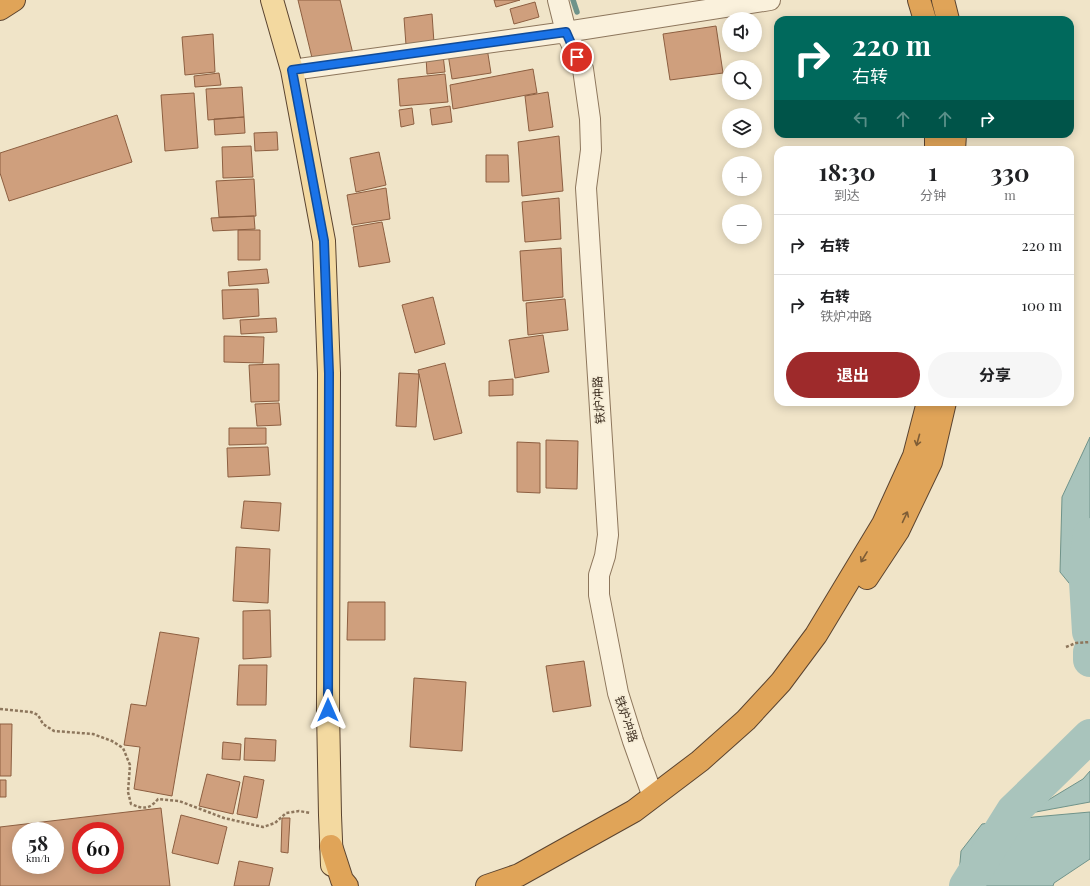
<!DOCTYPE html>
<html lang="zh">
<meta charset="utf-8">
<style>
body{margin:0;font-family:"Playfair Display","Noto Sans SC",serif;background:#f6f6f6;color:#202124;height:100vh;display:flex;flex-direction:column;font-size:15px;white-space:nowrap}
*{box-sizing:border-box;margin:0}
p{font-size:13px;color:#757577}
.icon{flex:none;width:22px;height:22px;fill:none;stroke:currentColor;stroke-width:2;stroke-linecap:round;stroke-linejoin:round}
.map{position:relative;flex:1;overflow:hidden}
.drawer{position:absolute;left:774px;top:146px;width:300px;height:260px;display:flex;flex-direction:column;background:#fff;border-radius:12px;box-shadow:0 2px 10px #0003}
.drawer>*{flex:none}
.hud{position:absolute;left:774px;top:16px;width:300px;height:122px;border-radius:12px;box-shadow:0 2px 10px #0003;background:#00695c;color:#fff;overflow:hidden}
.buttons{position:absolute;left:722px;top:12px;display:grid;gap:8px}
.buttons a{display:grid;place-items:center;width:40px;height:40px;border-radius:50%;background:#fff;box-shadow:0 2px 10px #0003;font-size:20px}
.speed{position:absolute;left:12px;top:822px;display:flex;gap:8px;font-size:20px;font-weight:700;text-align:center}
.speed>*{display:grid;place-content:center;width:52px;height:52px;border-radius:50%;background:#fff;box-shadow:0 2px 10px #0003;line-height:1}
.speed small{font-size:10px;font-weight:400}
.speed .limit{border:6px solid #d22;background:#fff;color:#111}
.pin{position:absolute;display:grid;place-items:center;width:34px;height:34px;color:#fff;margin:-17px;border:2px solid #fff;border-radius:50%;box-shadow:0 1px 4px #0007}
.me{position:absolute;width:44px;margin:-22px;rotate:0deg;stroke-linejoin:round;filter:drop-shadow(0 0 3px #0008)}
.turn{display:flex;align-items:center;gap:14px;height:84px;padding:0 12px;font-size:18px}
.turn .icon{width:52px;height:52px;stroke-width:2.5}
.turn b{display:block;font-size:28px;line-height:34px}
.lanes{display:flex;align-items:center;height:38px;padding:0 12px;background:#0003;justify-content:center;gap:20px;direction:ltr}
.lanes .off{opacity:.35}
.eta{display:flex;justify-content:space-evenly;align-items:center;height:68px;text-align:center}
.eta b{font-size:24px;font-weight:700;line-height:28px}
.primary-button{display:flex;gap:8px;margin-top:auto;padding:8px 12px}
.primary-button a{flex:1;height:46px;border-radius:24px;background:#9e2a2b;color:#fff;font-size:16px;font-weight:700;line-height:46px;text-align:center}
.primary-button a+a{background:#f6f6f6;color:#202124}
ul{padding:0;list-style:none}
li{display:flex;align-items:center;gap:12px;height:60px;padding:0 12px;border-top:1px solid #e0e0e0}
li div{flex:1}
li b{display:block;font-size:15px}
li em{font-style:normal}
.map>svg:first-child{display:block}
.water{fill:#a9c4bc;stroke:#6f938a}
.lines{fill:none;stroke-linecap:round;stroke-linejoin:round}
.stream{stroke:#6f938a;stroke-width:5.5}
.river{stroke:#a9c4bc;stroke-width:34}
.building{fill:#cf9f7d;stroke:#8d5f41;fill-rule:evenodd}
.minor-casing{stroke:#8d765c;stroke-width:22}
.primary-casing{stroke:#5b4430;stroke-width:24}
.motorway-casing{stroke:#5b4430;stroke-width:24}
.path{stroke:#8d765c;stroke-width:2.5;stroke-dasharray:3 2;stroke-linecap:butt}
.minor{stroke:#faf1dc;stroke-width:20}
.primary{stroke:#f3d9a0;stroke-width:22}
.motorway{stroke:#e0a458;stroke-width:22}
.oneway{stroke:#7e5d36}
.route-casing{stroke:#114b97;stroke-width:10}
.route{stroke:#1a73e8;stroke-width:7}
.labels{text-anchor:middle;stroke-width:3.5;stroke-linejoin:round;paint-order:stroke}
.street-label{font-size:12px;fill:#3d2e20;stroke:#f7eed8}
</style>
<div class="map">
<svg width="1090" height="886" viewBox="0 0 1090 886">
<rect width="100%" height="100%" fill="#f0e4c8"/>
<!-- water -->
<path class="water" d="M1090 437V570L1087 605 1060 572 1062 497Z
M1090 771V802L1025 814 1083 779Z
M1090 812V859L1054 883 1053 886H958L961 851 982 824 1034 817Z"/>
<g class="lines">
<!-- stream -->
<path class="stream" d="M573 0 577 12"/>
<!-- river -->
<path class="river" d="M1089 632 1085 565 1090 535
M1090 652V660
M966 886 1013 811 1090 736"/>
</g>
<!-- building -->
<path class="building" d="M298 0H340L353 54 313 62Z
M494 0H520L496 7Z
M535 2 539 17 514 24 510 9Z
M432 14 434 43 406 45 404 18Z
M716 26 723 73 670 80 663 34Z
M213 34 215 72 185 75 182 37Z
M487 48 491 73 452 79 448 54Z
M443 55 445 72 427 74 426 57Z
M533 69 537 93 453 109 450 85Z
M219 73 221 85 195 87 194 76Z
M445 74 448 102 400 106 398 79Z
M242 87 244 117 208 120 206 89Z
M548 92 553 127 529 131 525 96Z
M194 93 198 148 165 151 161 95Z
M450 106 452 122 432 125 430 109Z
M412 108 414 124 401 127 399 110Z
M117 115 132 162 9 201 0 173V153Z
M244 117 245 133 215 135 214 119Z
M277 132 278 150 255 151 254 133Z
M559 136 563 191 522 196 518 142Z
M251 146 253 177 223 178 222 147Z
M379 152 386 185 356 192 350 158Z
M486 155H508L509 182H486Z
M254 179 256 216 219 217 216 181Z
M386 188 390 219 352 225 347 195Z
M559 198 561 239 525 242 522 202Z
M254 216 255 229 213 231 211 218Z
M382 222 390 262 359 267 353 227Z
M238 230H260V260H238Z
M561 248 563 297 523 301 520 251Z
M267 269 269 283 229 286 228 272Z
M258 289 259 316 223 319 222 290Z
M433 297 445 344 415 353 402 305Z
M565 299 568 330 528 335 526 303Z
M276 318 277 332 241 334 240 320Z
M543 335 549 372 515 378 509 340Z
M224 336 264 337 263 363 224 362Z
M445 363 462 433 434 440 418 370Z
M279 364V401L251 402 249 365Z
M399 373 419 374 416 427 396 426Z
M513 379V395L489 396V381Z
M279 403 281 425 257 426 255 404Z
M229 428H266V444L229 445Z
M546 440 578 441 577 489 546 488Z
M517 442 540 443V493L517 492Z
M268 447 270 475 228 477 227 448Z
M244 501 281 503 279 531 241 528Z
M236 547 270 549 268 603 233 601Z
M348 602H385V640H347Z
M270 610 271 657 243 659V611Z
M160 632 199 638 172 796 134 789 140 747 124 745 131 704 146 706Z
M584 661 591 706 553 712 546 666Z
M239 665H267L266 705H237Z
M414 678 466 682 462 751 410 747Z
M0 724H12L11 776H0Z
M245 738 276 740 275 761 244 760Z
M223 742 241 744 240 760 222 759Z
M207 774 240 782 233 814 199 806Z
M244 776 264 780 257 818 237 814Z
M0 780H6V797H0Z
M161 808 170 886H0V827ZM21 831H55V865H21ZM81 831H115V865H81Z
M181 815 227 827 218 864 172 853Z
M282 818H290L288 853 281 852Z
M239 861 273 868 269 886H234Z"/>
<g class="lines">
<defs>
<path id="minor" d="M558 0 566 32 583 69 590 119 591 150 586 188 608 535 605 556 599 575V595L618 693 633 741 653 797
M292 70 566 32 770 0"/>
<path id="primary" d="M272 0 292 70 324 241 329 373 328 710 330 815 332 865"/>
<path id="motorway" d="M919 0 925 20
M943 0 948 20
M0 9 14 0
M936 150V134
M954 150 955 134
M867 578 898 531 931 462 945 402
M331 846 342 880 347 886
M487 886 519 875 634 811 700 761 746 720 781 682 816 635 883 524 914 456 928 402"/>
</defs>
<!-- minor casing -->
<use href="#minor" class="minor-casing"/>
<!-- primary casing -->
<use href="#primary" class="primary-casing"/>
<!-- motorway casing -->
<use href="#motorway" class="motorway-casing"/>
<!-- path -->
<path class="path" d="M1066 647 1076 643 1090 642
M0 709 31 712 38 715 43 724 54 731 93 734 112 741 123 748 130 765 128 792 131 804C143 809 149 810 158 799L179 801 224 818 263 827 275 823 286 813 299 811 311 813"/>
<!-- minor -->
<use href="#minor" class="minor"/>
<!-- primary -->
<use href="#primary" class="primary"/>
<!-- motorway -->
<use href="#motorway" class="motorway"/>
</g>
<!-- one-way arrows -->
<defs><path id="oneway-shaft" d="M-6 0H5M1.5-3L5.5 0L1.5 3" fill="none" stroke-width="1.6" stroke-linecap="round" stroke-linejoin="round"/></defs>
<g class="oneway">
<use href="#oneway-shaft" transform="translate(918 440) rotate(105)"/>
<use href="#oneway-shaft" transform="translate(905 517) rotate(-65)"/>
<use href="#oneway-shaft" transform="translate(864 557) rotate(121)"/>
</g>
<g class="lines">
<defs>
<path id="route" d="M328 710 329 373 324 241 292 70 566 32 577 57"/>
</defs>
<!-- route casing -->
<use href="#route" class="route-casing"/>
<!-- route -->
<use href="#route" class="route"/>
</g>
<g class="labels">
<!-- street labels -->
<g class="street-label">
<text transform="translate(599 400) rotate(-94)" y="4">铁炉冲路</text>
<text transform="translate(626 719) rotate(72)" y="4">铁炉冲路</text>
</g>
</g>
</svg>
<div class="buttons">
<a><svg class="icon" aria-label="sound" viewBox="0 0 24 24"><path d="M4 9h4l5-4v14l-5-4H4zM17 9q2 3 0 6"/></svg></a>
<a><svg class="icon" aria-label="search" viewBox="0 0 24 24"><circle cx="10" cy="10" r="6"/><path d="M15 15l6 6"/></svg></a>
<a><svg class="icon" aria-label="layers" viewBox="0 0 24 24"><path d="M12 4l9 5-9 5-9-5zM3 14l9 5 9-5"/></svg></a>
<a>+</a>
<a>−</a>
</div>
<div class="speed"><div>58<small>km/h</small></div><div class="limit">60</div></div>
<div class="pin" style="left:577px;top:57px;background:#d93025"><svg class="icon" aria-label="arrive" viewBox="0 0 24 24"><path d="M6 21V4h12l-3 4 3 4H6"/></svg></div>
<svg class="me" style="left:328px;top:710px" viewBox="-20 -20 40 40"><path d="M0-17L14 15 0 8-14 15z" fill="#1a73e8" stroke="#fff" stroke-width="4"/></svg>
<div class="hud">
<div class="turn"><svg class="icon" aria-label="right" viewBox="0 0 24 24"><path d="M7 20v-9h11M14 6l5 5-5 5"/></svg><div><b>220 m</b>右转</div></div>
<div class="lanes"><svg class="icon off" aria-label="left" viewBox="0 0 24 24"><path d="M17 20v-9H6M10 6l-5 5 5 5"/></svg><svg class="icon off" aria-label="ahead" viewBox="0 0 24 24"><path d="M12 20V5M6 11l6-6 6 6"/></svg><svg class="icon off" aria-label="ahead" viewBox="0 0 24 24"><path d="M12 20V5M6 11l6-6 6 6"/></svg><svg class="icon" aria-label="right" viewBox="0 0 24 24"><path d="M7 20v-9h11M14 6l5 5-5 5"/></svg></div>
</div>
<section class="drawer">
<div class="eta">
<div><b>18:30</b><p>到达</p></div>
<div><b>1</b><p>分钟</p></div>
<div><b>330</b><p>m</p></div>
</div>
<ul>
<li><svg class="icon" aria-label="right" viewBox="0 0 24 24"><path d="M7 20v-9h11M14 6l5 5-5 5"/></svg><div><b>右转</b></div><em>220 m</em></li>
<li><svg class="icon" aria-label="right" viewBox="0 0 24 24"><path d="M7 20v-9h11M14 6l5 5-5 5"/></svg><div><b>右转</b><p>铁炉冲路</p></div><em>100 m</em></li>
</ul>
<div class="primary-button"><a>退出</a><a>分享</a></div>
</section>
</div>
